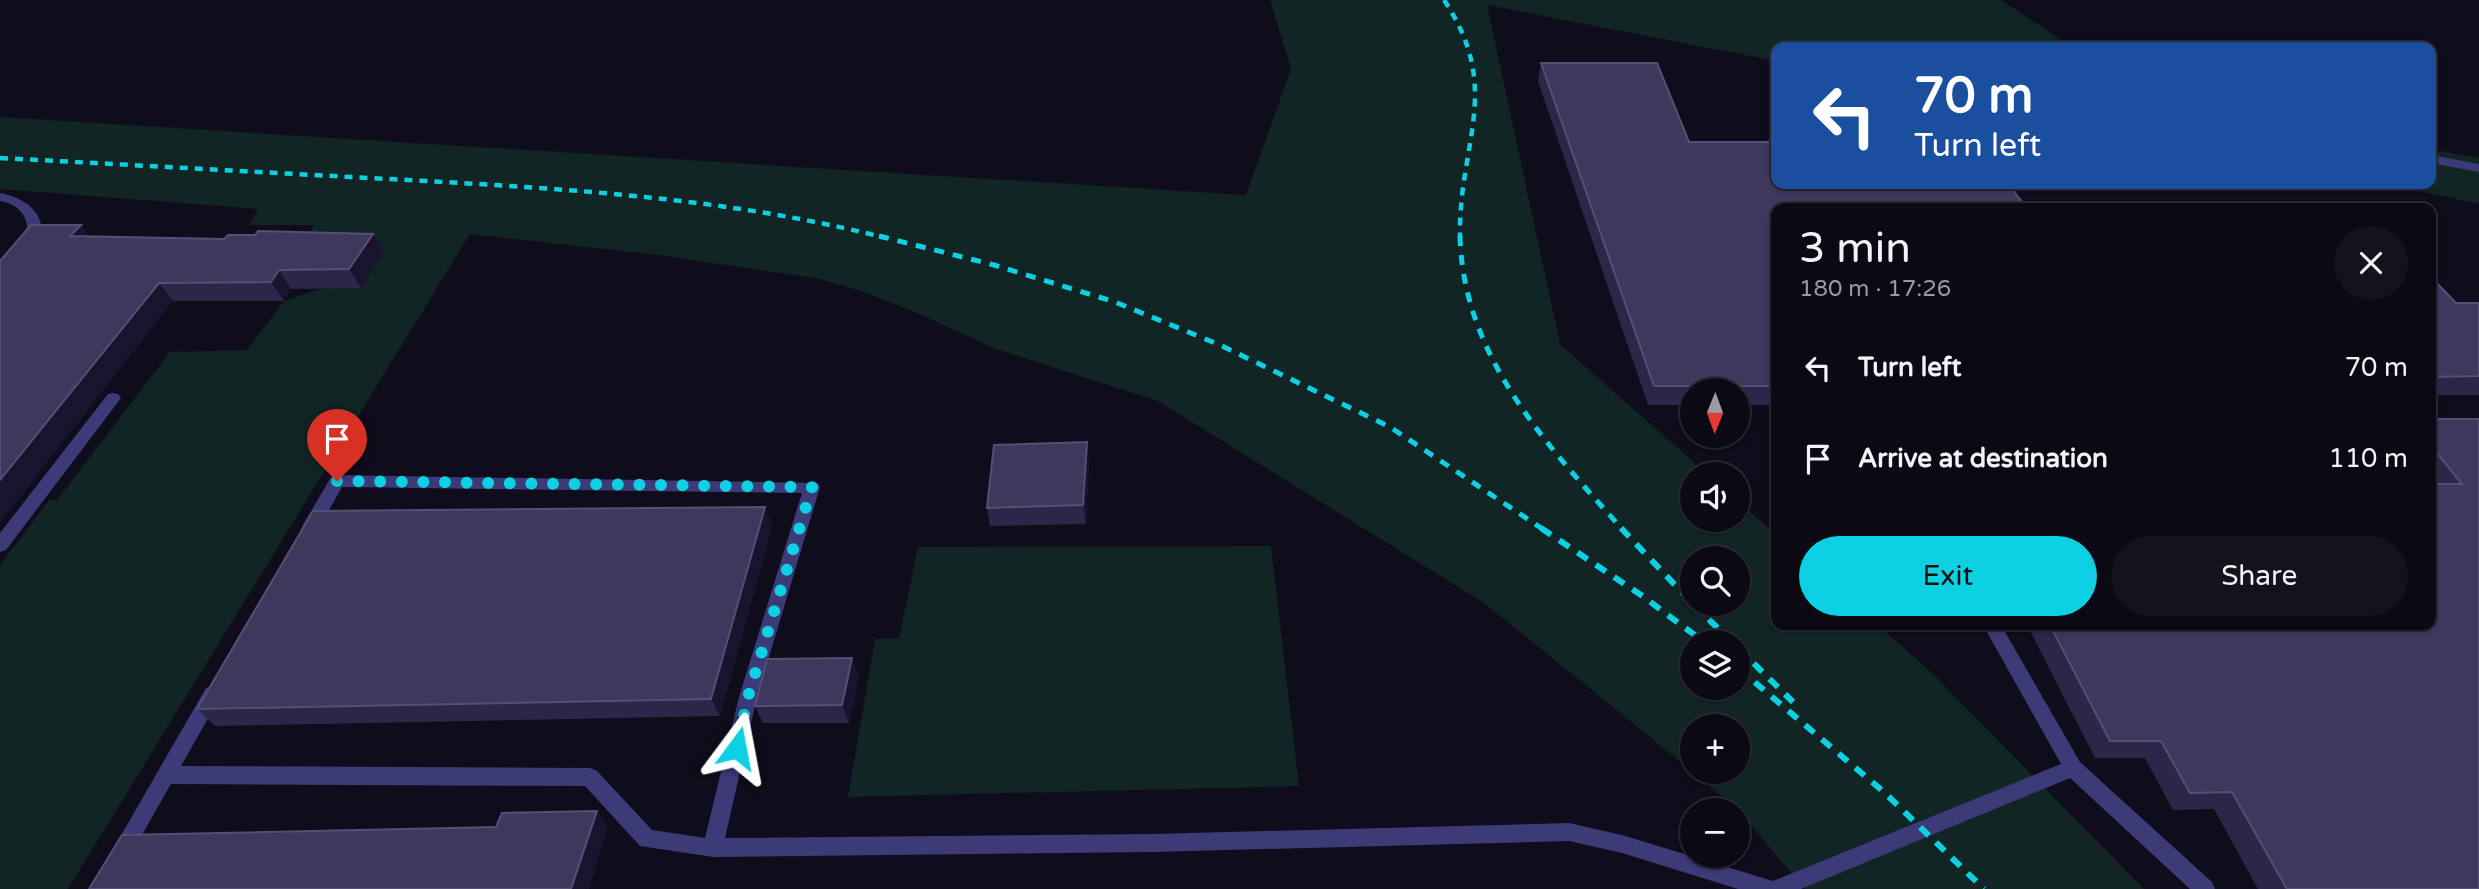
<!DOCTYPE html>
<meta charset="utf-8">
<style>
body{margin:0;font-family:"Varela Round",sans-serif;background:#14121d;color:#f1f3f6;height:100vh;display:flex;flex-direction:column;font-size:26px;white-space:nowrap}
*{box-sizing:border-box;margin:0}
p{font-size:23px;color:#9a9aa0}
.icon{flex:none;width:38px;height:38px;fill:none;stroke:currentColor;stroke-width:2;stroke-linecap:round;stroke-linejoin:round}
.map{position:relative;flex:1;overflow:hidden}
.side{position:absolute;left:1771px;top:203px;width:665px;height:427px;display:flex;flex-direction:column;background:#0b0914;border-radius:14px;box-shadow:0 2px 5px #0004,0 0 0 2px #2b2a34}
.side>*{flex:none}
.top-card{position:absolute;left:1771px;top:42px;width:665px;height:147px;border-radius:14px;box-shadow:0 2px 5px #0004,0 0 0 2px #2b2a34;background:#1a4fa0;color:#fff;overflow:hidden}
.needle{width:46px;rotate:181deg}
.tools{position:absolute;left:1680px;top:378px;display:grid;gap:14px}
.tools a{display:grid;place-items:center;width:70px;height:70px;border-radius:50%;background:#0b0914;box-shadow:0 2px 5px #0004,0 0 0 2px #2b2a34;font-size:35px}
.pin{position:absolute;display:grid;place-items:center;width:60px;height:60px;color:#fff;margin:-72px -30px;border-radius:50% 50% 50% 0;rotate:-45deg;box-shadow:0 0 7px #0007}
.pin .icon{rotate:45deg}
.me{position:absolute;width:77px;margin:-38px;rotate:13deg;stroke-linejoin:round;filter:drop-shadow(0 0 5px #0008)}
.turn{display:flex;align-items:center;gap:24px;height:147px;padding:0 28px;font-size:32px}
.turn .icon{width:91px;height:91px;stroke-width:2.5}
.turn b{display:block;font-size:49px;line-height:60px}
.round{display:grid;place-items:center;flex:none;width:74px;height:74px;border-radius:37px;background:#14121d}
.overview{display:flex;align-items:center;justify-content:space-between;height:119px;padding:0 28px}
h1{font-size:42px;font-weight:600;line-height:52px}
.button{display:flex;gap:14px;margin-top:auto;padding:14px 28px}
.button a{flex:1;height:80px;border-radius:42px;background:#0ed0e3;color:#111;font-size:28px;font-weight:600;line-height:80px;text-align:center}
.button a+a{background:#14121d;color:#f1f3f6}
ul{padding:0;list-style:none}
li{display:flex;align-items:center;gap:21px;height:91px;padding:0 28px}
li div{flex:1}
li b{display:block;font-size:26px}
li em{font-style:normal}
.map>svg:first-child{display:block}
.green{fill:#102524;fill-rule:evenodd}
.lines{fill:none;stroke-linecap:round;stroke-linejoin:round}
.service{fill:#3c3a77;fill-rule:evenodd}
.rail-far2{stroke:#0ed0e3;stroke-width:4.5;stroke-dasharray:8 7;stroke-linecap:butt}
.rail-far1{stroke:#0ed0e3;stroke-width:5;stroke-dasharray:10 9;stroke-linecap:butt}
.rail{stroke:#0ed0e3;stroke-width:6;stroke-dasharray:12 10;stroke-linecap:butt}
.wall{fill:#2c2649}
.shaded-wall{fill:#19142e}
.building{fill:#3e385c;stroke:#544f75;stroke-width:2}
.route{stroke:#0ed0e3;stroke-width:12;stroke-dasharray:0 21.6}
</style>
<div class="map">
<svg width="2479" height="889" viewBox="0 0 2479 889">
<rect width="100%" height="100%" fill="#0f0c1b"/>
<!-- green -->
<path class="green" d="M1270 0H2001L2072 47H1776V61L1487 5 1560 344 1707 474H1692V520H1738V501L1776 535V625H1878L1931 672 2144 889H1805L1738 810 1693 772H1738V726H1692V771L1484 603 1158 401 996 349 910 310 864 292 820 279 659 255 470 234 68 889H0V565L50 499 57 500 170 352 247 350 284 301 320 289 307 239 314 225H249L258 209 0 189V117L1246 195 1291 69ZM1692 558H1738V604H1692ZM1692 642H1738V688H1692Z
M2431 149 2479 158V204L2387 184H2431Z
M1271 546 1299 786 848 797 875 639 899 638 918 547Z"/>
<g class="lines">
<!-- service -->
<path class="service" d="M2431 155 2479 164V172L2431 163Z
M0 193C28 198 52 218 37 248H27L25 245C32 223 24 205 0 201Z
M113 393 118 394 121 398 118 402 6 550 0 552V533L108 394Z
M337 475 818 483 820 487 757 697 725 838 1154 834 1569 823 1622 835 1773 881 2061 764 1983 625H2001L2080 762 2212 882 2215 889H2190L2070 778 1801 889H1738L1622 853 1569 841 1154 852 713 857 640 846 585 786 171 784 111 889H90L206 688 213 686 220 688 222 694 181 766 590 768 597 771 652 830 705 838 739 697 802 493 342 487 315 535H303L301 530 303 525 331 477Z"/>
<!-- rail-far2 -->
<path class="rail-far2" d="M1444 0C1504 90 1458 143 1460 238
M0 158C136 165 272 173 408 180 569 189 729 198 886 238"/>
<!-- rail-far1 -->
<path class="rail-far1" d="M879 236 994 265 1115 302 1220 345 1390 427 1544 530
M1460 236C1463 357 1547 445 1623 530"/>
<!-- rail -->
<path class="rail" d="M1541 528 1641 595 1704 642
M1621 528 1692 603
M1693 604 1732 642
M1738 648 1793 702
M1738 668 1885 793 1984 889"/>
</g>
<!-- wall -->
<path class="wall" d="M1541 63 1689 142 1776 208V411L1774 405H1738V390H1692V405H1648L1538 81Z
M373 234 384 252 361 288 291 289 284 301H173L90 237 224 239Z
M2431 277 2456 303H2479V395H2431Z
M2431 419H2479V889H2258L2214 809 2173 810 2145 758H2095L2027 625H2431Z
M1089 461 1086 524 990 526 987 508Z
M765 507 772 526 720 716 215 726 197 709Z
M859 676 849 723H763L755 706Z"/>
<!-- shaded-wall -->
<path class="shaded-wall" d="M81 225 95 244 70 236Z
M373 234 384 252 361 288 349 269Z
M279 270 291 289 284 301 271 282Z
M159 283 173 301 0 523V480Z
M1087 442 1089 461 1086 524 1083 505Z
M765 507 772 526 720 716 711 699Z
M852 658 859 676 849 723 842 705Z
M597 811 608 828 589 889H571Z"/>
<!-- building -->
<path class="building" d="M1541 63H1657L1689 142H1776V184H2008L2027 208H1776V386H1654Z
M31 225H81L70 236 224 239 228 235H255L258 231 373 234 349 269 279 270 271 282 159 283 0 480V261Z
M2431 277 2456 303H2479V376L2431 377Z
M2431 419H2479V889H2287L2232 792 2190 793 2161 741H2110L2050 625H2431V484H2462L2431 446Z
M1087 442 1083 505 987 508 994 445Z
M765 507 711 699 197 709 313 511Z
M852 658 842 705 755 706 767 659Z
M597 811 571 889H89L122 835 496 827 502 813Z"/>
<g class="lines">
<!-- route -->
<path class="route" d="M337 481 812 487 748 697 737 748"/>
</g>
</svg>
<div class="tools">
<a><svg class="needle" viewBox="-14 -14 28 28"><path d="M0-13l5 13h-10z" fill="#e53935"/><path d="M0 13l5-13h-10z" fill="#9a9aa0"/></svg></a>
<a><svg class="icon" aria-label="sound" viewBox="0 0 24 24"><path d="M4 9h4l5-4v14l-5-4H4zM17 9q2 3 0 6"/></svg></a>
<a><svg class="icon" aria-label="search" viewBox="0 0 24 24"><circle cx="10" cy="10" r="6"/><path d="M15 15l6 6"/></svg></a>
<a><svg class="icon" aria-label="layers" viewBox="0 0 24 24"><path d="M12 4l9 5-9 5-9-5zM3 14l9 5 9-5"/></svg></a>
<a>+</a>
<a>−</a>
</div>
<div class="pin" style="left:337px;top:481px;background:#d93025"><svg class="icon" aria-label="arrive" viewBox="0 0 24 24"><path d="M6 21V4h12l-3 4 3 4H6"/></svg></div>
<svg class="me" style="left:737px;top:748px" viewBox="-20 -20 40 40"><path d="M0-17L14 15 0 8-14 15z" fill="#0ed0e3" stroke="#fff" stroke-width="4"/></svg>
<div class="top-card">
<div class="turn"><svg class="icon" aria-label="left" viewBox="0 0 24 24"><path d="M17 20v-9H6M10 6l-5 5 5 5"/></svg><div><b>70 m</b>Turn left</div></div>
</div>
<section class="side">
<div class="overview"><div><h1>3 min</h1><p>180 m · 17:26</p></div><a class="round"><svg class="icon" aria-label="close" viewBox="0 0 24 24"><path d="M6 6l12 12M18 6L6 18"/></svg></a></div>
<ul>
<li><svg class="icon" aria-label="left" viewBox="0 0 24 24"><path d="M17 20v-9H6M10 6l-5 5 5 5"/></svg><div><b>Turn left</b></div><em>70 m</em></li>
<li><svg class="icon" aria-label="arrive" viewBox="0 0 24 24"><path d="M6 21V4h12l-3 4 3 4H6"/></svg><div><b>Arrive at destination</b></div><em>110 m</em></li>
</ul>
<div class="button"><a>Exit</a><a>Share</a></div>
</section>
</div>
